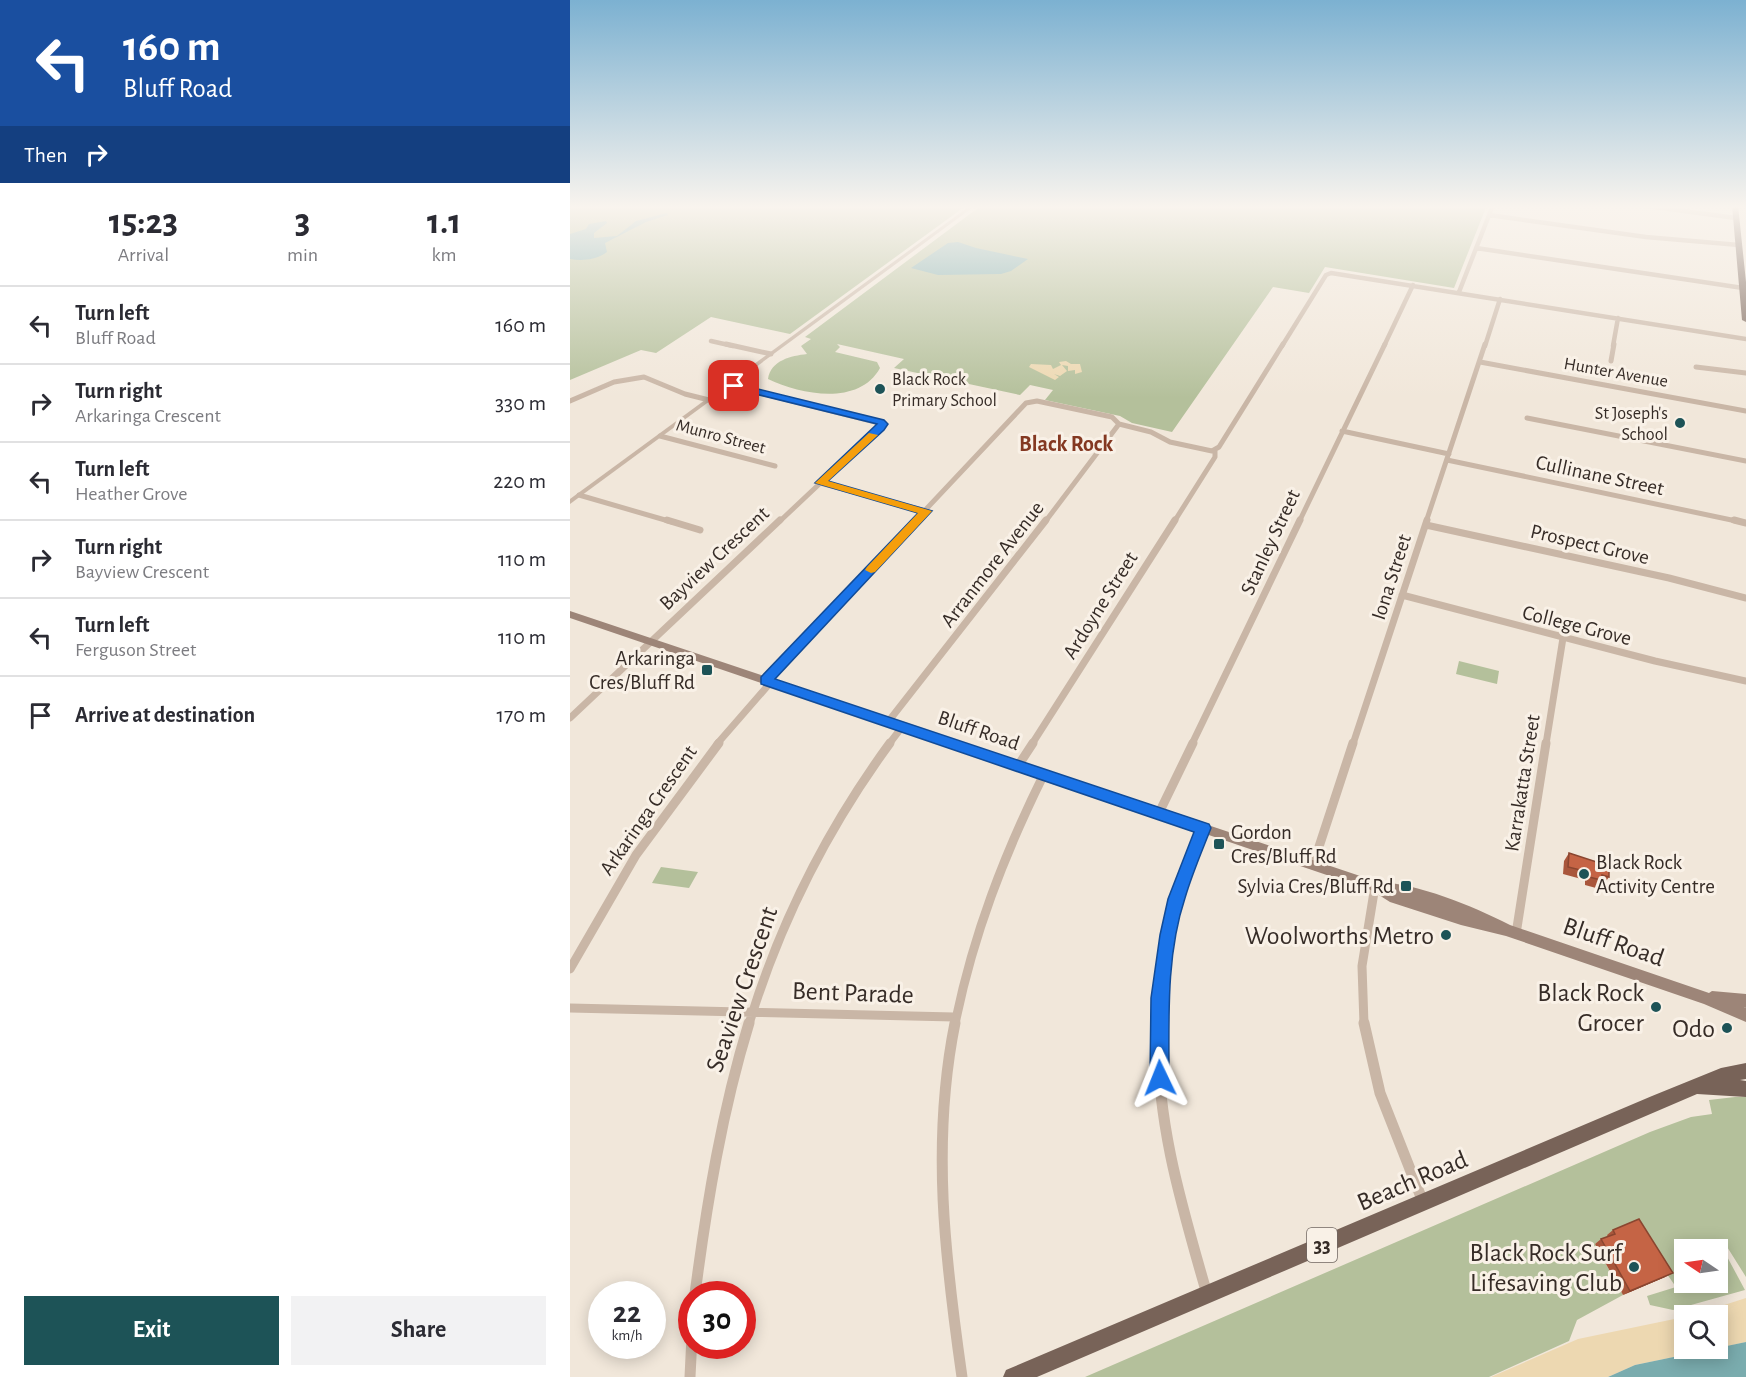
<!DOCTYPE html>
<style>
body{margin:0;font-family:"Alegreya Sans",sans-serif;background:#f2f2f3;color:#2b2b33;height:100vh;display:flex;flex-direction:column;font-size:22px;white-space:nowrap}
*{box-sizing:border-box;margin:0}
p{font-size:20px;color:#7c7c81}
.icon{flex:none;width:33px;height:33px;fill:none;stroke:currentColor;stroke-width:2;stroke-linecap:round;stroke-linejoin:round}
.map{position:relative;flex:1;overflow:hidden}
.drawer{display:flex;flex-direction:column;background:#fff;width:570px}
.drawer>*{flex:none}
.top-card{background:#1a4fa0;color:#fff;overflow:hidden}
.needle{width:39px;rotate:283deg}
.buttons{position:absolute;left:1104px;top:1239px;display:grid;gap:12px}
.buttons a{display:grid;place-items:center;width:54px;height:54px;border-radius:0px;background:#fff;box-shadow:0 3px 15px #0003;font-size:30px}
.speed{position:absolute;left:18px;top:1281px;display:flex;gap:12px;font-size:30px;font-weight:700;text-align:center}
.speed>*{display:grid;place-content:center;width:78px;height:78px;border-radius:50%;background:#fff;box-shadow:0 3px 15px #0003;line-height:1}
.speed small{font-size:15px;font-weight:400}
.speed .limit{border:9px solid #d22;background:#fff;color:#111}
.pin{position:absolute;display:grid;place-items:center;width:51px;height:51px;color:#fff;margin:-26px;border-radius:12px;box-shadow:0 3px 9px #0006}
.me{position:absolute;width:66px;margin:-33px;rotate:358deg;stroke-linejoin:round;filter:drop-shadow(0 0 4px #0008)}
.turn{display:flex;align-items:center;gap:21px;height:126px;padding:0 24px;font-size:27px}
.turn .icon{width:78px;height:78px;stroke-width:2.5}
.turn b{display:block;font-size:42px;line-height:51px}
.then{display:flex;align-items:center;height:57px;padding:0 24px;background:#0003;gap:12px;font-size:22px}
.eta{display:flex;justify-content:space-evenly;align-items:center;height:102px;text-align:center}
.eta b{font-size:36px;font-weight:600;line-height:42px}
.cta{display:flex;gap:12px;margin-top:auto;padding:12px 24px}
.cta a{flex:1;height:69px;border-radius:0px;background:#1d5357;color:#fff;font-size:24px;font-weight:600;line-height:69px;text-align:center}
.cta a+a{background:#f2f2f3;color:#2b2b33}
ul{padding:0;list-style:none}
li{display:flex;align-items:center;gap:18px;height:78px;padding:0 24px;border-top:2px solid #e1e1e2}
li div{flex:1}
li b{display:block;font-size:22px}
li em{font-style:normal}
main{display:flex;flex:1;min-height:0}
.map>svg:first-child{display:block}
.green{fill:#b4c09b}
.sand{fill:#edd8b1}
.water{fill:#7aacae}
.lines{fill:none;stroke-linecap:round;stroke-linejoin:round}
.minor-far4{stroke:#c9b6a6;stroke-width:4.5}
.minor-far3{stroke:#c9b6a6;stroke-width:5}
.minor-far2{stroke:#c9b6a6;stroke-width:7}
.minor-far1{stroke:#c9b6a6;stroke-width:9}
.minor{stroke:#c9b6a6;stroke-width:11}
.tertiary{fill:#c9b6a6;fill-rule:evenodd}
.secondary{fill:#9d8578;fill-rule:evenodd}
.primary{fill:#786358;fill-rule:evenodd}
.wall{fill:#a9563b}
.shaded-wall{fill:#8a4630}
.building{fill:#c56445;stroke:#8a4630;stroke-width:1.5}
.route{fill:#1a73e8;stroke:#114b97;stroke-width:1.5}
.slow{fill:#f59e0b}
.poi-dot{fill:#1d5357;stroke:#f9f1e7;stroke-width:2}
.labels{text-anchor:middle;stroke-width:6;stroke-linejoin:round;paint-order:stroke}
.far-street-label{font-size:18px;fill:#362c27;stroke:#f9f1e7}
.far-poi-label{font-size:18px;fill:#362c27;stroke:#f9f1e7;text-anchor:start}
.shield{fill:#f9f1e7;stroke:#706761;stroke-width:1.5}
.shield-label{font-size:20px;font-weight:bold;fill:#362c27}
.street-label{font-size:21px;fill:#362c27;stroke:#f9f1e7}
.poi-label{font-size:21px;fill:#362c27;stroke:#f9f1e7;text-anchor:end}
.far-district-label{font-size:22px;font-weight:bold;fill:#843821;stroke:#f9f1e7}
.near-poi-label{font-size:26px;fill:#362c27;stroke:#f9f1e7;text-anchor:end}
.near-street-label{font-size:26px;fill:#362c27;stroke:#f9f1e7}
</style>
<main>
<section class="drawer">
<div class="top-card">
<div class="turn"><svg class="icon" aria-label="left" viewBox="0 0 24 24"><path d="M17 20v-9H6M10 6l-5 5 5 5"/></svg><div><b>160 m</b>Bluff Road</div></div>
<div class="then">Then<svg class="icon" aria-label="right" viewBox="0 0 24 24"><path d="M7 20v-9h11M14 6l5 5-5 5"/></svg></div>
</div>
<div class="eta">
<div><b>15:23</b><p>Arrival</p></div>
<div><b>3</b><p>min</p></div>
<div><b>1.1</b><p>km</p></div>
</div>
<ul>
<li><svg class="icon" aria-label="left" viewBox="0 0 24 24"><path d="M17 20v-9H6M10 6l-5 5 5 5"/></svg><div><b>Turn left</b><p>Bluff Road</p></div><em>160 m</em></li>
<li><svg class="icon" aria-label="right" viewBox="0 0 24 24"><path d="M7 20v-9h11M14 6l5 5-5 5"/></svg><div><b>Turn right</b><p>Arkaringa Crescent</p></div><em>330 m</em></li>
<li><svg class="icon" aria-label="left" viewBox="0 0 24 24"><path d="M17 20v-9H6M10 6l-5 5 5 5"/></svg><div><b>Turn left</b><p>Heather Grove</p></div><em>220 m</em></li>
<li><svg class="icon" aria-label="right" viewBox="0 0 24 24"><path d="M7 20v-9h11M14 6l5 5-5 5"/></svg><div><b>Turn right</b><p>Bayview Crescent</p></div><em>110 m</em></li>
<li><svg class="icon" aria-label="left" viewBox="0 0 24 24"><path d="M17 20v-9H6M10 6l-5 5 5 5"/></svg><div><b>Turn left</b><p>Ferguson Street</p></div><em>110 m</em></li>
<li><svg class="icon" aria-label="arrive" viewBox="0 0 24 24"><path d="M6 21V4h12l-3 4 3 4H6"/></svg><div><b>Arrive at destination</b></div><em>170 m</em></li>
</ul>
<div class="cta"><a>Exit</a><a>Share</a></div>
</section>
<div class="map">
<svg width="1176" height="1377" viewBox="0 0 1176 1377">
<rect width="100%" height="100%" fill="#f1e7da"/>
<!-- green -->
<path class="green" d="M0 205H397L220 334 141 317 86 353 71 350 0 380Z
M412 205H917L884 288 755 267 739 293 703 287 602 432 562 423 550 416 475 400 483 390 460 385 450 395 324 368 334 359 267 344 270 347 265 352 307 362 310 368C289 406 232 395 198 379 201 360 221 356 237 354L231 346 241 339 235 337Z
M889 661 929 671 927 684 886 674Z
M91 867 128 872 119 888 82 883Z
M1165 1097H1176V1277L1154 1242 1131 1249 1114 1250V1282H1148V1254L1154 1251 1175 1290 1103 1310 1080 1305 1077 1296 1106 1287 1062 1224 1025 1244 1053 1295 1007 1320 999 1341 919 1377H515L1080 1132 1121 1117 1142 1114 1139 1100Z"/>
<!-- sand -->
<path class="sand" d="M496 361 501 364H510L512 372 505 374V370L498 371V366L492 365 497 371 490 376 484 374 489 377 485 380 459 367 461 364 481 365 483 369 491 365 489 362Z
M1176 1298V1342L1148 1348V1316H1120Z
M1114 1317V1348L1143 1349 1065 1365 1038 1377H921L1008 1339Z"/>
<!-- water -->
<path class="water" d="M97 213 98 215 76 222 35 243 37 252C26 260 13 261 0 259V234L16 229 19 224 36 221 37 223 24 233V238L47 236 66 221Z
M388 242 406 248 458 259 441 271 431 274 368 275 341 268 378 243Z
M1176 1342V1377H1038L1065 1365Z"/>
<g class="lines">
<!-- minor-far4 -->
<path class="minor-far4" d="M1069 205 1166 218
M919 215 1076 237 1169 245
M906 248 1173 288
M889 292 923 205
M141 341 163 346
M712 346 756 275 761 273 1176 339
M814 346 843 285
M915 346 930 299
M1043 346 1048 318"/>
<!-- minor-far3 -->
<path class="minor-far3" d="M156 344 201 354
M1041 361 1044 344
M910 362 1176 411
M1126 367 1176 373
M159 385 313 424 209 522
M0 401 44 382 74 377 115 394 139 400
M957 418 1176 461
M772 431 879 454
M90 436 205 466
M642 451 649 447 713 344
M877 460 1171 522
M250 483 356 511
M9 495 102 522
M344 522 456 403 467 401 542 417 549 424 581 432 600 442 642 451
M475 522 549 424
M604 522 645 457V450
M729 522 815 344
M856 522 915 344"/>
<!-- minor-far2 -->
<path class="minor-far2" d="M97 520 130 530
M1164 520 1176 523
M856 525 1099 578 1176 598
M832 595 1085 661 1176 681
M196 680 346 520
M0 718 210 520
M318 722 476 520
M147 744 201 682
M319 744 332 727
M462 744 605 520
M622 744 730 520
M783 744 857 520
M976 744 993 638"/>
<!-- minor-far1 -->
<path class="minor-far1" d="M448 766 463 743
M589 813 623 743
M743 865 783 743
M946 934 976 743
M0 969 66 855 149 743
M0 1008 384 1017
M179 1024C210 922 257 829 320 743
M385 1024C403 935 434 855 474 774
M588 1024C591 955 605 891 634 828
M794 1024 792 966 805 886"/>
<!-- minor -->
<path class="minor" d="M385 1023C361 1142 375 1258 392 1377
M588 1023C585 1118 611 1204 637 1294
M794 1023 810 1093 853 1202
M125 1294C137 1202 152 1111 179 1023
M120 1377 122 1336"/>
<!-- tertiary -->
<path class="tertiary" d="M401 205H406L0 504V499Z"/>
<!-- secondary -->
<path class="secondary" d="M0 611 805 881C852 885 898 904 940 925L1139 993 1142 991 1176 994V1008L1174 1007 1176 1008V1022L1134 1004 936 936 891 925 820 902 801 890 0 618Z"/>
<!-- primary -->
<path class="primary" d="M1162 205H1168L1176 282V322L1172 320Z
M1176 1063V1079L1170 1080 1176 1081V1097L1127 1094 467 1377H433L436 1370 1082 1096 1151 1068Z"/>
</g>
<!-- wall -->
<path class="wall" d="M999 853 1039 877 1034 884 1029 883 1026 888 1015 885V880L993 874 994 861Z
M1043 1230 1095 1277 1053 1295 1025 1244 1031 1239 1038 1237 1037 1235Z"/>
<!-- shaded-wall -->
<path class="shaded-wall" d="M1103 1273 1095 1277 1053 1295 1060 1291Z"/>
<!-- building -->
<path class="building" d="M999 853 1039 866V877L1032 875 1031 880 1019 877V872L998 867Z
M1069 1219 1103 1273 1060 1291 1031 1239 1045 1234 1043 1230Z"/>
<!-- sky -->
<linearGradient id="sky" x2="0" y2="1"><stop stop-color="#7cb1d1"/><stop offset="0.52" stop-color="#f9f4ee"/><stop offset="1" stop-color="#f9f4ee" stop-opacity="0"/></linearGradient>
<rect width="1176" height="398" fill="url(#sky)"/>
<!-- route -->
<path class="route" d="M164 383 314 420 318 424 314 430 258 481 362 511 205 679 639 824 641 828C632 851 622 874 615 898 596 955 599 1019 599 1078L596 1085 590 1088 583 1085 580 1078 581 998 590 935 598 899 624 832 191 684V677L348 513 245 483 307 424 161 388 160 386Z"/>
<!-- slow -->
<path class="slow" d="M299 433 308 435 258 481 362 511 305 572 301 573 295 570 297 567 348 513 245 483Z"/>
<!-- markers -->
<g class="poi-dot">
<circle cx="310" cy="389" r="6"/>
<circle cx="1110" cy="423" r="6"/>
<rect x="131" y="664" width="12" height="12" rx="3"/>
<rect x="643" y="838" width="12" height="12" rx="3"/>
<circle cx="1014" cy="874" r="6"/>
<rect x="830" y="880" width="12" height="12" rx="3"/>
<circle cx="876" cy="935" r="6"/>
<circle cx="1086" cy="1007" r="6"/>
<circle cx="1157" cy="1028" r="6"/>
<circle cx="1064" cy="1267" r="6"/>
</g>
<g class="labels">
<!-- far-street labels -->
<g class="far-street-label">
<text transform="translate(1046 372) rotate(10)" y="6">Hunter Avenue</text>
<text transform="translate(151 436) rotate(15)" y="6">Munro Street</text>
</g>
<!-- far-poi labels -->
<g class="far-poi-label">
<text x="322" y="385">Black Rock<tspan x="322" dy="21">Primary School</tspan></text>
<text x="1098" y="419" text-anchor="end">St Joseph's<tspan x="1098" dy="21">School</tspan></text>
</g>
<!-- shield labels -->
<rect class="shield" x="737" y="1228" width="30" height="34" rx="4.5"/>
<g class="shield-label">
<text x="752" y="1252">33</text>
</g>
<!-- street labels -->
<g class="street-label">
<text transform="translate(1030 475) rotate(12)" y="7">Cullinane Street</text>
<text transform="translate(700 542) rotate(-65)" y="7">Stanley Street</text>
<text transform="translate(1020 544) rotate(13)" y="7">Prospect Grove</text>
<text transform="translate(144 558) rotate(-43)" y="7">Bayview Crescent</text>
<text transform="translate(422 564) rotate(-52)" y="7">Arranmore Avenue</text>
<text transform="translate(821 577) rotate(-72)" y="7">Iona Street</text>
<text transform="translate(530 605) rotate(-58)" y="7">Ardoyne Street</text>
<text transform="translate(1007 625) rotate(14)" y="7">College Grove</text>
<text transform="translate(409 730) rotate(19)" y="7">Bluff Road</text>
<text transform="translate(952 783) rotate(-81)" y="7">Karrakatta Street</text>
<text transform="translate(78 810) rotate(-55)" y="7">Arkaringa Crescent</text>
</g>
<!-- poi labels -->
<g class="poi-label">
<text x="125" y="665">Arkaringa<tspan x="125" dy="24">Cres/Bluff Rd</tspan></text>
<text x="661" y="839" text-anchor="start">Gordon<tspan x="661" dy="24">Cres/Bluff Rd</tspan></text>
<text x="1026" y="869" text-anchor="start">Black Rock<tspan x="1026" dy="24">Activity Centre</tspan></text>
<text x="824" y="893">Sylvia Cres/Bluff Rd</text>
</g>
<!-- far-district labels -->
<g class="far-district-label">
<text x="496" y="451">Black Rock</text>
</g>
<!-- near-poi labels -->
<g class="near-poi-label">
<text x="864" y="944">Woolworths Metro</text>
<text x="1074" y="1001">Black Rock<tspan x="1074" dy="30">Grocer</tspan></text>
<text x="1145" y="1037">Odo</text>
<text x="1052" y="1261">Black Rock Surf<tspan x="1052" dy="30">Lifesaving Club</tspan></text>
</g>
<!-- near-street labels -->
<g class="near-street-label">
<text transform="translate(1044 941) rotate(19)" y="9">Bluff Road</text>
<text transform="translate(171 989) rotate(-71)" y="9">Seaview Crescent</text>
<text transform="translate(283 992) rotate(2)" y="9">Bent Parade</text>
<text transform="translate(842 1180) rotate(-23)" y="9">Beach Road</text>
</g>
</g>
</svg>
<div class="buttons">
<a><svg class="needle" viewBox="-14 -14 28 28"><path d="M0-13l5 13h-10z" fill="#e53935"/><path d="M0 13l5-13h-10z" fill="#7c7c81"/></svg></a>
<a><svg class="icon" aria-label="search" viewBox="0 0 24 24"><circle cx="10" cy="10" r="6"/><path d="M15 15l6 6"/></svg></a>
</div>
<div class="speed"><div>22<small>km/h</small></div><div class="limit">30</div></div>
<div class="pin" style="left:164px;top:386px;background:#d93025"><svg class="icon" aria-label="arrive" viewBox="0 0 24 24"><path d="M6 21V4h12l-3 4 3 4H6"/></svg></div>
<svg class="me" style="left:590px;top:1078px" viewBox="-20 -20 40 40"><path d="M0-17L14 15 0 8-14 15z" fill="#1a73e8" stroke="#fff" stroke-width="4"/></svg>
</div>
</main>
